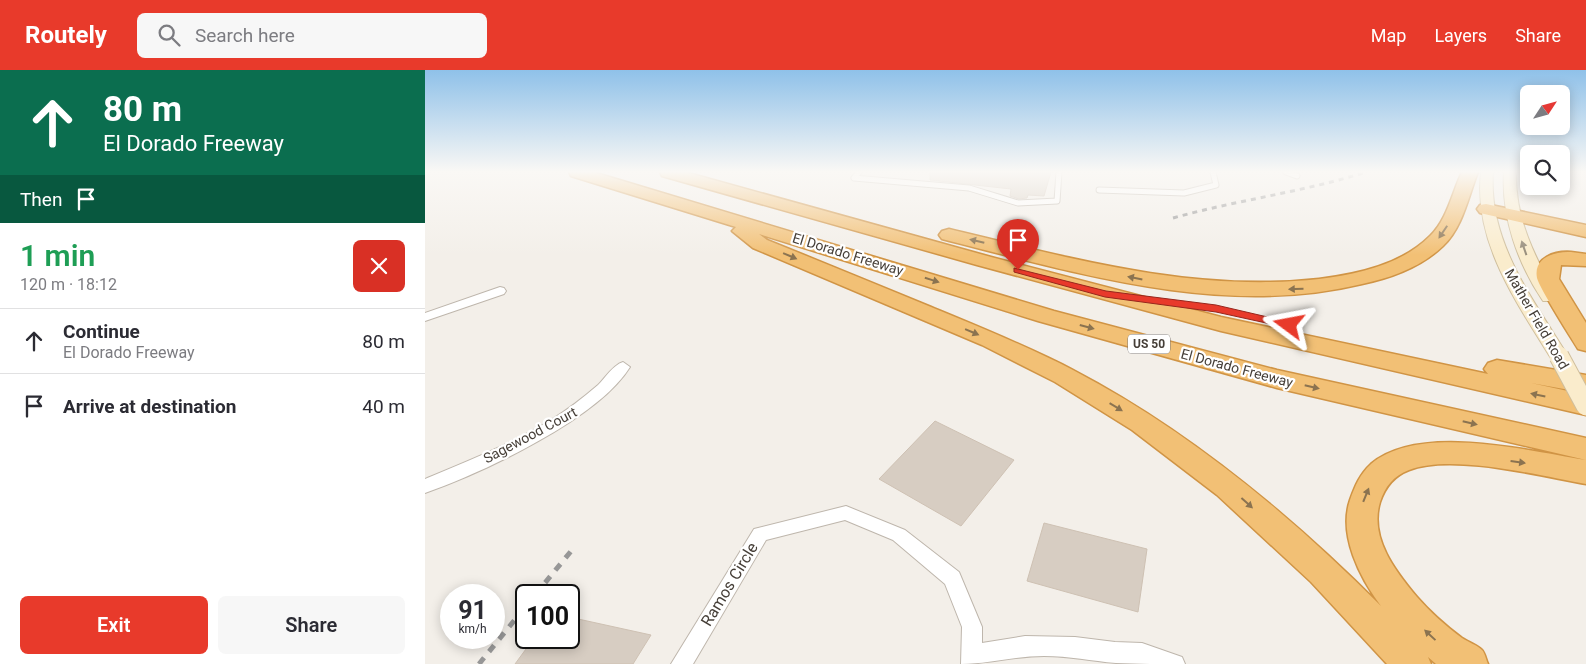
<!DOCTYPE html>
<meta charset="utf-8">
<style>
body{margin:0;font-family:Roboto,sans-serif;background:#f7f7f7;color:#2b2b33;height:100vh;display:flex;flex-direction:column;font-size:19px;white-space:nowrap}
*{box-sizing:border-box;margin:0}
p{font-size:16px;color:#7c7c81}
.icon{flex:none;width:28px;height:28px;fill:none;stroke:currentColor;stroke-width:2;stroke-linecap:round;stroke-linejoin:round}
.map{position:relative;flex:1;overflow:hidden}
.details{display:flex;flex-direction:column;background:#fff;width:425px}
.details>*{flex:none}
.guide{background:#0b6e4f;color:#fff;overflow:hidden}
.needle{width:32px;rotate:54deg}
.controls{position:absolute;left:1095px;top:15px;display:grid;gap:10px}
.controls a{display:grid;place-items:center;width:50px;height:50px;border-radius:8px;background:#fff;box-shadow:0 2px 12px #0003;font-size:25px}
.speed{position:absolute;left:15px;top:514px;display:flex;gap:10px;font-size:25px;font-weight:700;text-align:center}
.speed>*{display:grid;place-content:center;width:65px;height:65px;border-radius:50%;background:#fff;box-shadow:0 2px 12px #0003;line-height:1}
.speed small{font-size:12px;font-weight:400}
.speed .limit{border:2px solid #111;border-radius:8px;background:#fff;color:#111}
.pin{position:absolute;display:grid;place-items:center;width:42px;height:42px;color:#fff;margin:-51px -21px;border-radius:50% 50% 50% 0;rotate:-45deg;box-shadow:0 0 5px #0007}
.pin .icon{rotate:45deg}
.me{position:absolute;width:55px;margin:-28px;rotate:283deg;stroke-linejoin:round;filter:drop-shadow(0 0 4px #0008)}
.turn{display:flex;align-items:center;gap:18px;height:105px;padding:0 20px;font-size:22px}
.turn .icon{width:65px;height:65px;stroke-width:2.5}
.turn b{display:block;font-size:35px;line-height:42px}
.then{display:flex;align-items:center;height:48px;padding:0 20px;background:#0003;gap:10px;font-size:19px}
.round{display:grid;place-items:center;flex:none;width:52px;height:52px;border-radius:8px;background:#f7f7f7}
.head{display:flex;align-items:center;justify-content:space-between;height:85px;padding:0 20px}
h1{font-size:30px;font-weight:600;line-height:38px;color:#1e9e55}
.cta{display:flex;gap:10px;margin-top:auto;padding:10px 20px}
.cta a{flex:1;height:58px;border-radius:8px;background:#e83a2b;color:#fff;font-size:20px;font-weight:600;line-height:58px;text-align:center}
.cta a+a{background:#f7f7f7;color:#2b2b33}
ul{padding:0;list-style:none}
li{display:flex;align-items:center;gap:15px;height:65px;padding:0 20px;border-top:1px solid #e1e1e2}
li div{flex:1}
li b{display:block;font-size:19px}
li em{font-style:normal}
header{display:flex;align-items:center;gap:30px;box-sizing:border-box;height:70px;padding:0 25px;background:#e83a2b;color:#fff}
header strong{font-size:24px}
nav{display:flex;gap:28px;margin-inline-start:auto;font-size:18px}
.search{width:350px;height:45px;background:#f7f7f7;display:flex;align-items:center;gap:12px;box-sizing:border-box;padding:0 18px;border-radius:8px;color:#7c7c81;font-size:19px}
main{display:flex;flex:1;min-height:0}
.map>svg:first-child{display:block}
.building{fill:#d7cdc2;stroke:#cec1b3}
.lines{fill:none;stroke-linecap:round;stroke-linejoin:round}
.lane-casing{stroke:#beb6ac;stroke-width:7}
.street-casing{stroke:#beb6ac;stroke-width:2}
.secondary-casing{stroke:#cfbe9c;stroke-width:2}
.highway-casing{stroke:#d09445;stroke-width:3}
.lane{stroke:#fff;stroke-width:5}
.street{fill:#fff;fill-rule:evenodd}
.secondary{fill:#faeccc;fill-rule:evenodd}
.highway{fill:#f2c075;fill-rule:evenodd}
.rail-far1{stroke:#979797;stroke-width:3;stroke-dasharray:5 5;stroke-linecap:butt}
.rail{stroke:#979797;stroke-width:5;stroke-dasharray:8 8;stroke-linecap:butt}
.secondary-bridge-casing{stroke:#cfbe9c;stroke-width:21;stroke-linecap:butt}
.secondary-bridge{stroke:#faeccc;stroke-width:19}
.oneway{fill:#8b7350}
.oneway2{fill:#978d7b}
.route{fill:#e83a2b;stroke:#97261c}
.labels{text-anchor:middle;stroke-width:4.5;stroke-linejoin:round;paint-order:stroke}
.shield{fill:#fff;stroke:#7e7974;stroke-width:1}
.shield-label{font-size:12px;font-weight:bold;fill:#463f38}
.street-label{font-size:14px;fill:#463f38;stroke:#fff}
.near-street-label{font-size:16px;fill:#463f38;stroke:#fff}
</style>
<header>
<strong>Routely</strong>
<div class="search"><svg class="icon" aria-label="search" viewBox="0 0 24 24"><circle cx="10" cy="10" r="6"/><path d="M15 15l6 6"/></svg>Search here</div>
<nav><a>Map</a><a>Layers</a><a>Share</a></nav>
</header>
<main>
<section class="details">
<div class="guide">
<div class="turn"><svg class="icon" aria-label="ahead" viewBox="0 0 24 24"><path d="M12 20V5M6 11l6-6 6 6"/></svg><div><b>80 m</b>El Dorado Freeway</div></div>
<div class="then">Then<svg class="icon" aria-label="arrive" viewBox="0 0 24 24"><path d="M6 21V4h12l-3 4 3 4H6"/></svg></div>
</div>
<div class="head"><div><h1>1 min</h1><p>120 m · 18:12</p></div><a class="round" style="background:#d93025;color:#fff"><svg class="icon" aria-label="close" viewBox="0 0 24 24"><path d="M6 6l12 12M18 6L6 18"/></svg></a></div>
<ul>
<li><svg class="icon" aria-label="ahead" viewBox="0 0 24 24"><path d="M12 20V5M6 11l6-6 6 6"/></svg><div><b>Continue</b><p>El Dorado Freeway</p></div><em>80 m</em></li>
<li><svg class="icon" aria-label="arrive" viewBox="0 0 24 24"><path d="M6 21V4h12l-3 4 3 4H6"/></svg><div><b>Arrive at destination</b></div><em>40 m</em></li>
</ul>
<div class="cta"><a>Exit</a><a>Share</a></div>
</section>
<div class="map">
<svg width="1161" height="594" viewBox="0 0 1161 594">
<rect width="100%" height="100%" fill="#f3efe9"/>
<!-- building -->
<path class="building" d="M505 102H626L619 126 603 125 602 128 594 129 585 126 586 119 505 110Z
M510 351 589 390 536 456 454 409Z
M619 453 722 479 713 542 602 511Z
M144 547 226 565 208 594H90L109 568H144Z"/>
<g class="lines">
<defs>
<path id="lane" d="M434 102 429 108 544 118 593 133 632 131 634 102
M861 102 872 106
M674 120 759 123 791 115 788 102"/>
<path id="street" d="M75 217 79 218 81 221 79 224 0 251V243Z
M198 292 205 297C173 349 57 403 0 423V409C43 391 86 374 126 350 142 340 158 328 173 315 180 308 188 295 198 292Z
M421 436 480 460 534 502 557 557V573L600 566 650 567 690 572 717 573 757 587 760 594C737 594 714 594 691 593 667 591 644 586 619 586 590 586 563 594 536 594L537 557 520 514 468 470 420 450 341 470 268 594H246L329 459Z"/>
<path id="secondary" d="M1056 102H1068C1063 172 1108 229 1143 286L1141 290 1134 292 1127 290C1092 233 1048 172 1056 102Z
M1079 102H1091C1090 149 1110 187 1132 227L1130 231H1118C1093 194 1076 147 1079 102Z"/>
<path id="highway" d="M144 102H168L629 241 852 300 1161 368V390L852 318 613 251 334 164 342 170C397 192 452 215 506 237 554 257 602 276 648 300 763 360 864 444 956 536 935 508 913 465 925 430 930 416 935 404 946 394 994 353 1104 381 1161 390V414C1115 406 1027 383 984 400 968 406 960 417 955 432 944 468 971 502 992 527 1005 542 1021 556 1037 568 1043 572 1052 575 1057 580 1060 583 1061 590 1063 594H1011L1003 587 1006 594H962L886 512 792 425 707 360 630 312 557 275 328 178 307 161 311 157 146 106Z
M235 102H260L566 187 796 247 1063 304 1059 299 1063 293 1072 290 1161 305V323L1106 313 1161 325V345L796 261 552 195 237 106Z
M1037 102H1053C1043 127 1038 157 1018 176 996 197 966 208 937 214 797 248 652 203 517 169L514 165 517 161 524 159C645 188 768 223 894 209 933 204 976 195 1005 166 1022 150 1027 123 1037 102Z
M1061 134 1161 155V167L1055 143 1052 139 1055 135Z
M1146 182 1161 184V196L1136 195 1134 209 1161 253V281L1153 279C1145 266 1115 219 1112 208 1108 187 1131 181 1146 182Z"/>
</defs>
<!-- lane casing -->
<use href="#lane" class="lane-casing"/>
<!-- street casing -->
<use href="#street" class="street-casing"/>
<!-- secondary casing -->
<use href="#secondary" class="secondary-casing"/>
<!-- highway casing -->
<use href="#highway" class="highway-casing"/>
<!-- lane -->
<use href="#lane" class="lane"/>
<!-- street -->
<use href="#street" class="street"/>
<!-- secondary -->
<use href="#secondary" class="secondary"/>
<!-- highway -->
<use href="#highway" class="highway"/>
<!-- rail-far1 -->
<path class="rail-far1" d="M748 148C812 130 878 122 941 102"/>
<!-- rail -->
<path class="rail" d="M110 525 147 480
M54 594 101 536"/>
<defs>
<path id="secondary-bridge" d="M1134 286 1161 336"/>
</defs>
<!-- secondary-bridge casing -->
<use href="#secondary-bridge" class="secondary-bridge-casing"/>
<!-- secondary-bridge -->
<use href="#secondary-bridge" class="secondary-bridge"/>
</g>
<!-- one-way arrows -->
<defs><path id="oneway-solid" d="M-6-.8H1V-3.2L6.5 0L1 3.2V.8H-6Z" transform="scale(1.25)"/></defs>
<g class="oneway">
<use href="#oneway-solid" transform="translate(1018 162) rotate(124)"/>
<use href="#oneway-solid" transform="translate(552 171) rotate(-167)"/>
<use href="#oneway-solid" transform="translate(365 186) rotate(23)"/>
<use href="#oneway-solid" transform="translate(710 208) rotate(-169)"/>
<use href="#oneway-solid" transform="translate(507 210) rotate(17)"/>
<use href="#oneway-solid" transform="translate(871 219) rotate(178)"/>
<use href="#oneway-solid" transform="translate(662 257) rotate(15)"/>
<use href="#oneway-solid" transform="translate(547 262) rotate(23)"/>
<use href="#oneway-solid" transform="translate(887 317) rotate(13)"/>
<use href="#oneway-solid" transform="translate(1113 325) rotate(-168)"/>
<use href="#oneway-solid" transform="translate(691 337) rotate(31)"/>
<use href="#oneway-solid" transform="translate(1045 353) rotate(13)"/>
<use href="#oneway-solid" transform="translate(1093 392) rotate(8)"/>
<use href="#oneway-solid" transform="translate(941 425) rotate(-68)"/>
<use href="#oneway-solid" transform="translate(822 433) rotate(42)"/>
<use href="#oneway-solid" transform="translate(1005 565) rotate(-137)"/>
</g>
<use class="oneway2" href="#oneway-solid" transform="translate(1099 178) rotate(-109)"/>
<!-- sky -->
<linearGradient id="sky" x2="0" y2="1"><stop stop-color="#8fc1e9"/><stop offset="0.55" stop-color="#faf8f5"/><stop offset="1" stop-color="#faf8f5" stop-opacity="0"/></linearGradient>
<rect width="1161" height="185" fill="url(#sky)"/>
<!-- route -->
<path class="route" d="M589 198 681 221 791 235 864 252 870 255 864 258 791 242 680 227 589 202Z"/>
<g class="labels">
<!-- shield labels -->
<rect class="shield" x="703" y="264.5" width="42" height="19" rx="4"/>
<g class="shield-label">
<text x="724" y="278">US 50</text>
</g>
<!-- street labels -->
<g class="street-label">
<text transform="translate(423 184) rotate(17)" y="5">El Dorado Freeway</text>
<text transform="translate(1112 249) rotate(60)" y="5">Mather Field Road</text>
<text transform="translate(812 298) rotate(15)" y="5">El Dorado Freeway</text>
<text transform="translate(105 365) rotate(-28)" y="5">Sagewood Court</text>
</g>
<!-- near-street labels -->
<g class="near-street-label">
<text transform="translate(304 514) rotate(-59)" y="6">Ramos Circle</text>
</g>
</g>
</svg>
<div class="controls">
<a><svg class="needle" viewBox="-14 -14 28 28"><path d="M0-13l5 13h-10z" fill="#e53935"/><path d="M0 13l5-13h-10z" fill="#7c7c81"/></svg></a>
<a><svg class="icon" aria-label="search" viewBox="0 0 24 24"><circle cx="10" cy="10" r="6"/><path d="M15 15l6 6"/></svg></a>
</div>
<div class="speed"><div>91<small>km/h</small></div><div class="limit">100</div></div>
<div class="pin" style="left:593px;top:200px;background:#d93025"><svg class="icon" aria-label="arrive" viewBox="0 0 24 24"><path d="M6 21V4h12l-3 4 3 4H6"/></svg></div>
<svg class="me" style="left:864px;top:255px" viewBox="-20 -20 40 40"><path d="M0-17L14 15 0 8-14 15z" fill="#e83a2b" stroke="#fff" stroke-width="4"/></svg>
</div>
</main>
